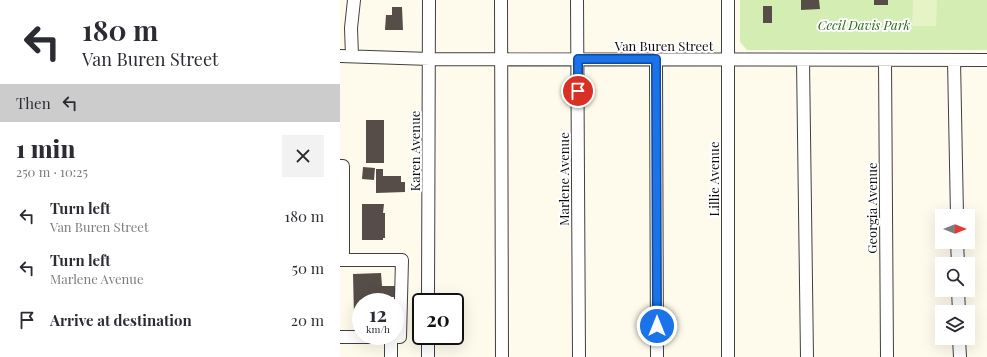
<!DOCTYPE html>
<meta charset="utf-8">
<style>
body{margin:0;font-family:"Playfair Display",serif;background:#f2f2f3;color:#2b2b33;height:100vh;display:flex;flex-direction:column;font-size:15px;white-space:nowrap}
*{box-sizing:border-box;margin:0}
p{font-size:13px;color:#7c7c81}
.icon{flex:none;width:22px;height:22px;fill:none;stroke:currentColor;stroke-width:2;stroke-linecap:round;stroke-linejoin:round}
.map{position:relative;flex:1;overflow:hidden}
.panel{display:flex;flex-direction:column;background:#fff;width:340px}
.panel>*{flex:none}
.top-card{background:#fff;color:#2b2b33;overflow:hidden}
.needle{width:26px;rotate:90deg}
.tools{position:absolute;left:595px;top:209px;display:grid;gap:8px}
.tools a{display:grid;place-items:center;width:40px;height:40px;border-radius:0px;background:#fff;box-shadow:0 4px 16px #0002;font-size:20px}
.speed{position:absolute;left:12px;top:293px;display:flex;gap:8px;font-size:20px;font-weight:700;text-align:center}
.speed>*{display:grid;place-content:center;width:52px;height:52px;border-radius:50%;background:#fff;box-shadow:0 4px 16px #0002;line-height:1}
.speed small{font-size:10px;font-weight:400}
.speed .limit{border:2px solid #111;border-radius:6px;background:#fff;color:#111}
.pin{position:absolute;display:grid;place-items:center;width:34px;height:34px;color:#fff;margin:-17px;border:2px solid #fff;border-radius:50%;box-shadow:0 1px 4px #0007}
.me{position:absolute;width:44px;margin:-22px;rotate:0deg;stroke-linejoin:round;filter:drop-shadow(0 0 3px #0008)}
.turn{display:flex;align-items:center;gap:14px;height:84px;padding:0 16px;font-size:18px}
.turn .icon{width:52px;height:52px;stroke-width:2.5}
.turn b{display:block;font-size:28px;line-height:34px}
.then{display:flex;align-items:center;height:38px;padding:0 16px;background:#0003;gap:8px;font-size:15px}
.round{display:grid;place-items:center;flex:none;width:42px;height:42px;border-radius:0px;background:#f2f2f3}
.head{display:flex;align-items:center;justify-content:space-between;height:68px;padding:0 16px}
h1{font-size:24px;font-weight:800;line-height:30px}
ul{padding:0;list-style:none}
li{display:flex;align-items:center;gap:12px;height:52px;padding:0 16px}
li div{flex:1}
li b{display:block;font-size:15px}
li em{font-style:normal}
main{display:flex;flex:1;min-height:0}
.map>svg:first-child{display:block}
.green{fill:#d3edb3}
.pitch{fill:#e5f3c5}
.building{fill:#564d48}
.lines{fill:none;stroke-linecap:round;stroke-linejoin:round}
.minor-casing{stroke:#404040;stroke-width:14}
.minor{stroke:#fff;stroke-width:12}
.route-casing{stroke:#114b97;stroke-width:10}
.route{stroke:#1a73e8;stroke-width:7}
.labels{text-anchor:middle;stroke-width:4;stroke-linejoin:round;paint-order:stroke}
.park-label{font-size:13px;font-style:italic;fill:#2c6a18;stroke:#fff}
.street-label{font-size:13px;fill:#0d0d0d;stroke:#fff}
</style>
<main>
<section class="panel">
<div class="top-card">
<div class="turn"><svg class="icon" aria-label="left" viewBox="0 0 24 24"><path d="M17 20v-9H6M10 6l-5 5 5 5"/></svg><div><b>180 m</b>Van Buren Street</div></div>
<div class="then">Then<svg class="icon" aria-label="left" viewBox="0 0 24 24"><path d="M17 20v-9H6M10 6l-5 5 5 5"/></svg></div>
</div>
<div class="head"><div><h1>1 min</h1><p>250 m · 10:25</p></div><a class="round"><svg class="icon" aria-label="close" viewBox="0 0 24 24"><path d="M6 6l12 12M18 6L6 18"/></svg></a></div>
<ul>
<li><svg class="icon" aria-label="left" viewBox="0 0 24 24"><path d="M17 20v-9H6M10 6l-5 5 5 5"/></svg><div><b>Turn left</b><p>Van Buren Street</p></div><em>180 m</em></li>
<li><svg class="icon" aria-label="left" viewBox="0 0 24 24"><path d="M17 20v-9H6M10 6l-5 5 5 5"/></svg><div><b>Turn left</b><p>Marlene Avenue</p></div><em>50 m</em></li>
<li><svg class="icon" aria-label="arrive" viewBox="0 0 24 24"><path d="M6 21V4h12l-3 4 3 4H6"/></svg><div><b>Arrive at destination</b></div><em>20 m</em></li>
</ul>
</section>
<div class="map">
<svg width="647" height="357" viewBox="0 0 647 357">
<rect width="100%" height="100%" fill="#fffbec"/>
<!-- green -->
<path class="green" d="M400 0H647V50H407L400 42Z"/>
<!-- pitch -->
<path class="pitch" d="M573 0H597L596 26H572Z"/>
<!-- building -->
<path class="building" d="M461 0H479L480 9 461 10Z
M534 0H548V5H534Z
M423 6H432V23H423Z
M52 7H62L63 30H45L46 15H52Z
M26 120H44V163H26Z
M23 167 35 168 34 180 22 179Z
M36 169H43V176H61V182H65V192L36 193Z
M22 204H44L43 213H45V238H43V240H22Z
M41 273 42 286H55V297H42V302H21V316H14L13 274Z"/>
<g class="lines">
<defs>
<path id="minor" d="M161 0 162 357
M237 0 239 357
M388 0V357
M0 56 90 59 647 60
M12 56 11 28 14 0
M316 59 317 357
M463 60 467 357
M545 60 547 357
M614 60 617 216
M0 166H3V260H0
M617 242 618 264
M618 290 619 312
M88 302 89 0
M0 337H60L62 260H3
M619 338 620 357
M51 357V337
M88 357V336"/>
</defs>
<!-- minor casing -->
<use href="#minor" class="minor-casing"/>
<!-- minor -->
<use href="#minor" class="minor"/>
</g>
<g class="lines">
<defs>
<path id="route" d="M238 91V59H316L317 326"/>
</defs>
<!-- route casing -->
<use href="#route" class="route-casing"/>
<!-- route -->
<use href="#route" class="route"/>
</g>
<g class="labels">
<!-- park labels -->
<g class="park-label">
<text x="524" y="30">Cecil Davis Park</text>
</g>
<!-- street labels -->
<g class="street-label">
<text x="324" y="51">Van Buren Street</text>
<text transform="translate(75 151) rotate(-90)" y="5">Karen Avenue</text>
<text transform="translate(224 179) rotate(-90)" y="5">Marlene Avenue</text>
<text transform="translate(374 179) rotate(-90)" y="5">Lillie Avenue</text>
<text transform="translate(532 208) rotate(-90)" y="5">Georgia Avenue</text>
</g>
</g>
</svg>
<div class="tools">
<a><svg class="needle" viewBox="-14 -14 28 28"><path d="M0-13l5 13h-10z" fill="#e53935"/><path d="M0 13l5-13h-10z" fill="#7c7c81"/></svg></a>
<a><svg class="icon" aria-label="search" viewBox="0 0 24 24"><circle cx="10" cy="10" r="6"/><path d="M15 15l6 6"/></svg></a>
<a><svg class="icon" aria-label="layers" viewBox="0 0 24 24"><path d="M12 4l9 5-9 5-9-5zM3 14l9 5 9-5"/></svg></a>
</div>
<div class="speed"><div>12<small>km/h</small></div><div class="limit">20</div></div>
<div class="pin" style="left:238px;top:91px;background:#d93025"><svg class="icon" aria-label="arrive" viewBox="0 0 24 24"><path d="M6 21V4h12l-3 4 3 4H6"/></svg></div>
<svg class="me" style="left:317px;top:326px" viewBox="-20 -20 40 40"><circle r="17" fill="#1a73e8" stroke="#fff" stroke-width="3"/><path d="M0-11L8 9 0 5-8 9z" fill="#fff"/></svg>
</div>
</main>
